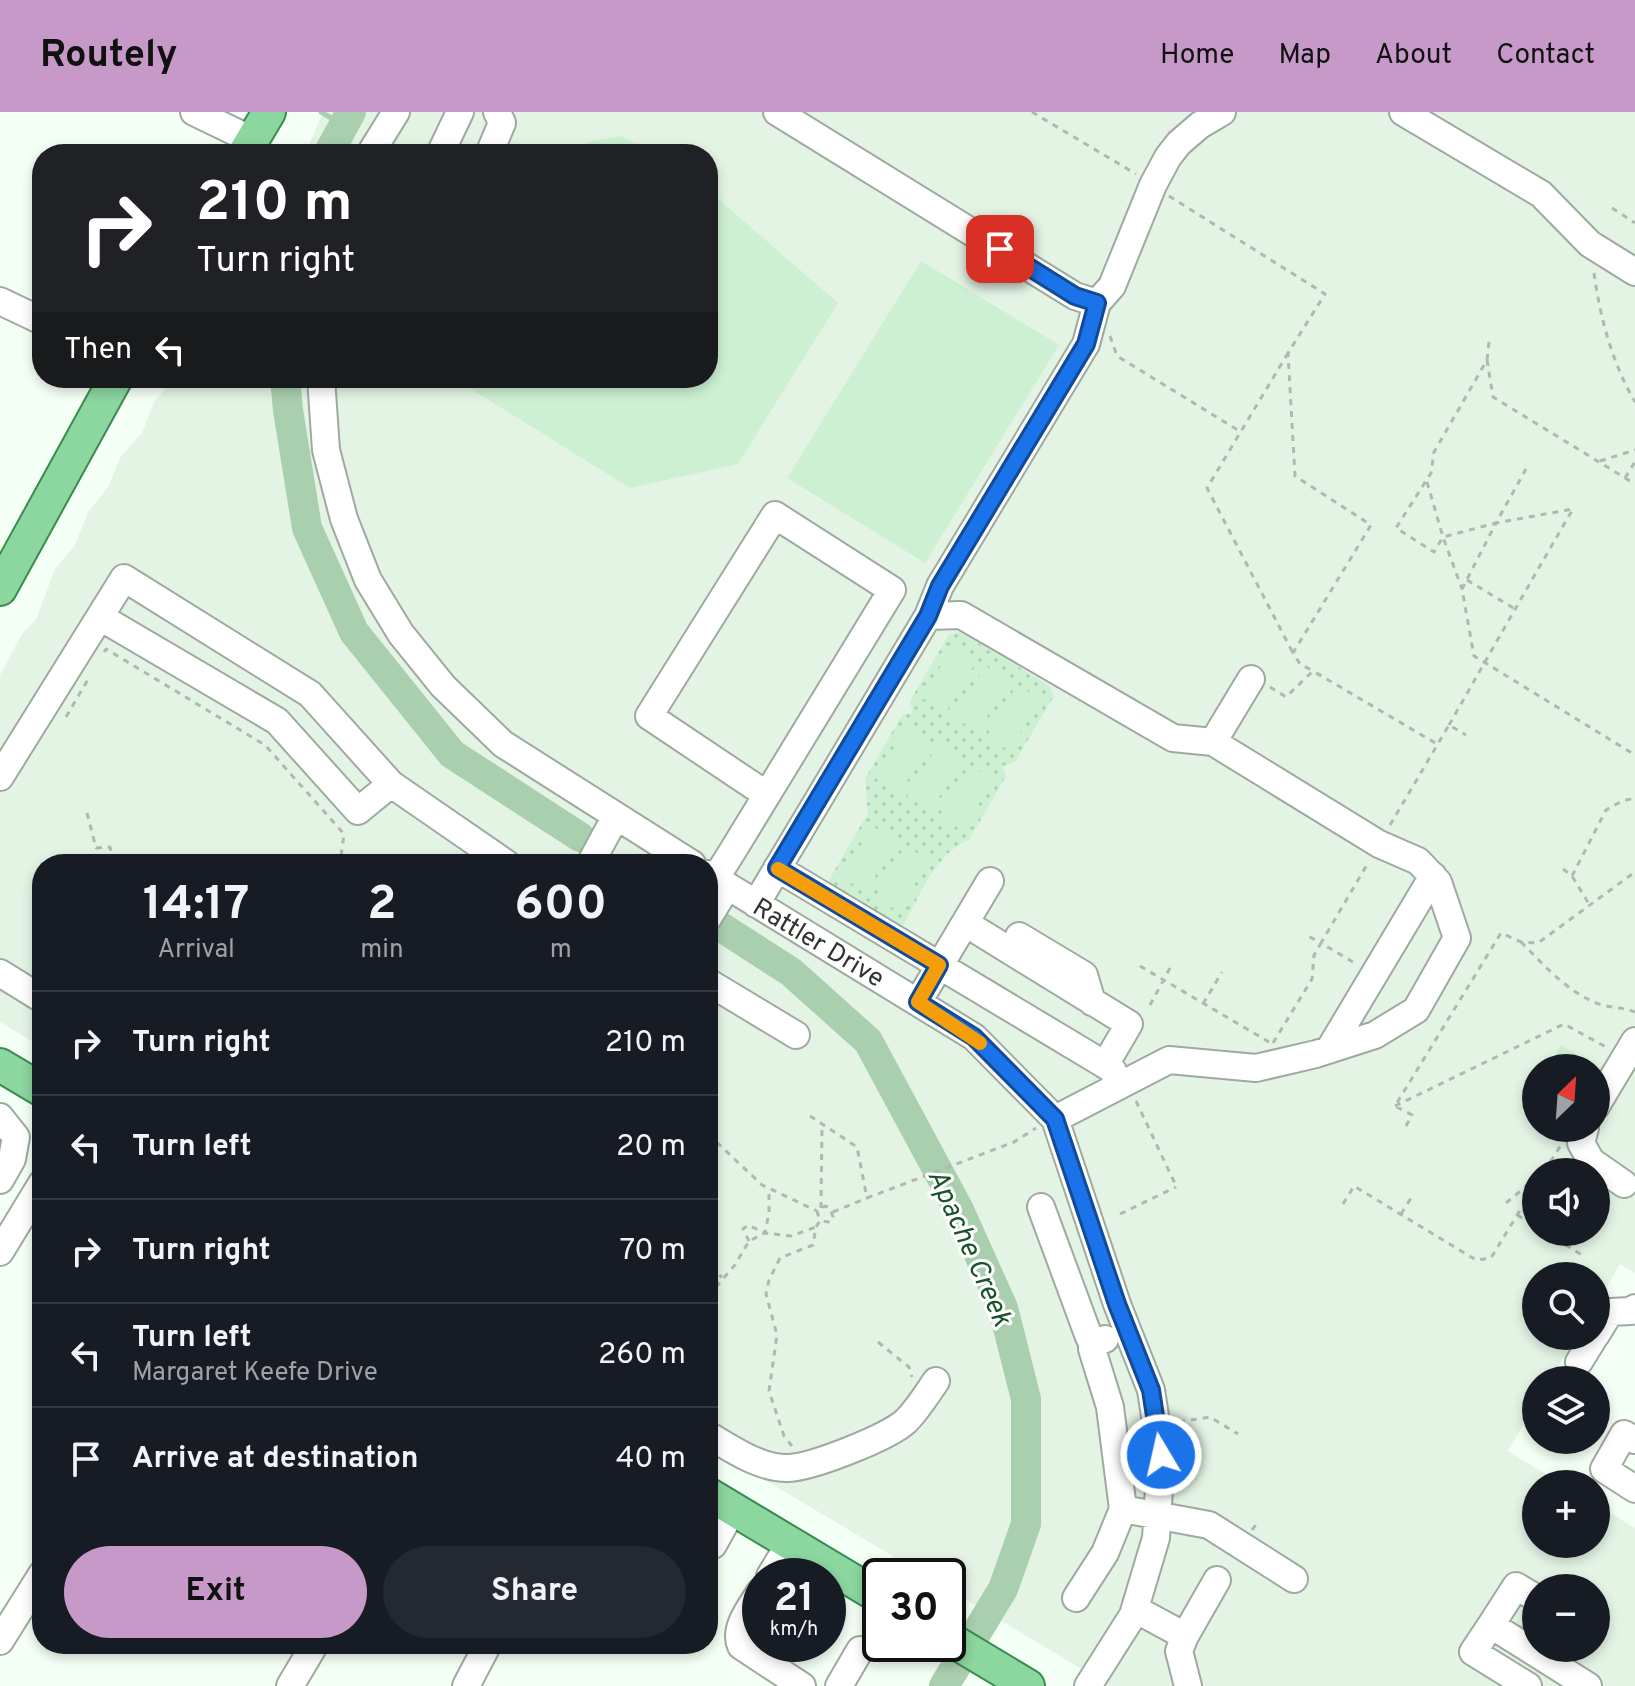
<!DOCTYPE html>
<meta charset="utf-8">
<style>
body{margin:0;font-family:Overpass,sans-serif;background:#242831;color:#f1f3f6;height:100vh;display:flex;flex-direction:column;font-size:30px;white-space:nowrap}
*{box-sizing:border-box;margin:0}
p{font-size:26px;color:#9ea1a6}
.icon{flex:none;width:44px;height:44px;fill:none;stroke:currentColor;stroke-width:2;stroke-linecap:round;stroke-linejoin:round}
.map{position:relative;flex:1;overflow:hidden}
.details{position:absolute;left:32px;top:742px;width:686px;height:800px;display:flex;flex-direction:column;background:#171b24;border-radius:32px;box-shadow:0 4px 12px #0003}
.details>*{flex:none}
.hud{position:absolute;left:32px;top:32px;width:686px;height:244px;border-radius:32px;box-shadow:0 4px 12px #0003;background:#202124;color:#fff;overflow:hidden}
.needle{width:52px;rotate:25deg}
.fabs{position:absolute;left:1522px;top:942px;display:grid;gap:16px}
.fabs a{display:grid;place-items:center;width:88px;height:88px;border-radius:50%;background:#171b24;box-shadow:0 4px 12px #0003;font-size:40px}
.speed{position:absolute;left:742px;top:1446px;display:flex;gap:16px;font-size:40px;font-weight:700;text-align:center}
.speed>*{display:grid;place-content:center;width:104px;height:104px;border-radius:50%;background:#171b24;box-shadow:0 4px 12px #0003;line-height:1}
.speed small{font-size:20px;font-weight:400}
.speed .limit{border:4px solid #111;border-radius:12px;background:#fff;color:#111}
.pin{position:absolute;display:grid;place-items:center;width:68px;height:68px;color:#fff;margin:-34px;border-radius:16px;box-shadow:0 4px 12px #0006}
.me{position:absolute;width:88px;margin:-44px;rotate:351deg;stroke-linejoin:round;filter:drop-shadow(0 0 6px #0008)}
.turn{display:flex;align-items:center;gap:28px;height:168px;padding:0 32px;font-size:36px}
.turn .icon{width:104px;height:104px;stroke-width:2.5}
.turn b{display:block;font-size:56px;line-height:68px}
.then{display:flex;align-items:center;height:76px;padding:0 32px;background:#0003;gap:16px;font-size:30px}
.eta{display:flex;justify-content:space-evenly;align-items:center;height:136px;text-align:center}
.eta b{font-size:48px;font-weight:700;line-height:56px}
.button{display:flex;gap:16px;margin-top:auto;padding:16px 32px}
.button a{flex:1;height:92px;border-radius:48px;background:#c799c8;color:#111;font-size:32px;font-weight:700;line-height:92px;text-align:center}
.button a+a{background:#242831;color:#f1f3f6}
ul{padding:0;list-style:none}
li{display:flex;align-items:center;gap:24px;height:104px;padding:0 32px;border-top:2px solid #363941}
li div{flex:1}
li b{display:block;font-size:30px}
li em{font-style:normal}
header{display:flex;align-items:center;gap:48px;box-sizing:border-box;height:112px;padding:0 40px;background:#c799c8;color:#111}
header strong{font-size:38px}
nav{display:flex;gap:44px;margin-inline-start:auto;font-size:28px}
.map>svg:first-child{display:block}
.built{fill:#e3f4e5;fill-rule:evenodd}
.green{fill:url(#green-dots)}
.pitch{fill:#cdf0d2}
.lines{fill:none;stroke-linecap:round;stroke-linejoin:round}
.stream{stroke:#a9cfae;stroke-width:5}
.river{stroke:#a9cfae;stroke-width:30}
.minor-casing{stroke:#9fa9a0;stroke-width:30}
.major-casing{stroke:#3a8b50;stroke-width:36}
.path{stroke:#b0b8b1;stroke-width:3;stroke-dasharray:6 6;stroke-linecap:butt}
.minor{stroke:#fff;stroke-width:26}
.major{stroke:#8cd6a0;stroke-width:32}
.route-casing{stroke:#114b97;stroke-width:20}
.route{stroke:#1a73e8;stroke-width:14}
.slow{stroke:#f59e0b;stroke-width:14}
.labels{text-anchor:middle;stroke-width:6;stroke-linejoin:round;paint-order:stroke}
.street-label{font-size:26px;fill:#303431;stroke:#fff}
.water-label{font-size:28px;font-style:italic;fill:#1a5329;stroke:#fff}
</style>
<header>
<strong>Routely</strong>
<nav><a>Home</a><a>Map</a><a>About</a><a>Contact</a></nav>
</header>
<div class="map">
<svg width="1635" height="1574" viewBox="0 0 1635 1574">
<defs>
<pattern id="green-dots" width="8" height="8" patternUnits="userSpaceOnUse" patternTransform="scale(2)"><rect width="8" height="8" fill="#cdf0d2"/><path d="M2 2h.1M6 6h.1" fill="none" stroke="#b0ceb5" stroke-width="1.8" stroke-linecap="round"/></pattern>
</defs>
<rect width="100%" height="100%" fill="#f4fff5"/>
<!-- built -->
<path class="built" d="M323 0H1635V1161L1620 1152 1596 1192V1164H1536V1224H1577L1550 1268H1536V1291L1508 1339 1562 1372H1536V1432H1596V1392L1635 1416V1574H1110L948 1477V1464H926L708 1334V752H42V935L0 910V563L22 522 36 507 55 457 75 433 88 400 108 375 121 344 142 321 154 290 174 266H708V42H305ZM1536 956H1596V1016H1536ZM1536 1060H1596V1120H1536ZM1536 1476H1596V1536H1536Z"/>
<!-- green -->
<path class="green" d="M960 520 1050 574 1054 584 1015 650 1003 654 1006 664 969 728C936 740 920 784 904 812L891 814 833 779 829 768 868 701 865 667 902 603 913 601 910 589 949 522Z"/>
<!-- pitch -->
<path class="pitch" d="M621 24 652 42H582L589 30Z
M708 78 838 191 738 352 630 376 471 277 475 266H708Z
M921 149 1059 233 925 451 787 366Z
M953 534 977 548 946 600 922 586Z
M985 554 1009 567 978 620 954 605Z
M1017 573 1041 587 1010 639 986 625Z
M906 615 930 629 900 681 876 667Z
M938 633 962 647 931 699 907 685Z
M970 653 994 667 963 719 939 704Z
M872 714 896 728 866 780 842 765Z
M905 734 929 748 899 800 875 785Z
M1561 933 1590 951 1587 956H1547Z"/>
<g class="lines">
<!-- stream -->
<path class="stream" d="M321 0 343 13"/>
<!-- river -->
<path class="river" d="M328 42 351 0
M285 266 288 298 307 416 354 520 452 642 580 725
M718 813 791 860 868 929 958 1096 1003 1196 1026 1287V1412L1003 1477 944 1574"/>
<defs>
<path id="minor" d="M194 0 252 28
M777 0 1075 184 1097 191
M1403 0 1541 82 1590 132 1635 160
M370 42 396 0
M440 42 460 0
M489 42 502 11 497 0
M0 189 42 209
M321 266 326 338 344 407 368 468 401 522 443 574 503 632 692 752
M928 504 940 474 1086 232 1097 191 1112 174 1153 73 1168 45 1179 31 1200 13 1222 0
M100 505 277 609 358 699 391 672
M1213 630 1251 567
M0 665 124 466 310 582 391 672 507 752
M590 752 616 704
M777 756 1112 957 1119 974
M708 762 974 925 1055 1007 1117 1192 1151 1278 1161 1343 1156 1426 1133 1503 1088 1574
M715 767 732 740 892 478 775 403 649 604 767 683
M756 792 928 504 961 503 1173 626 1213 630 1379 732 1418 749 1438 770 1457 826 1416 898 1375 923 1316 942 1256 956 1169 948 1055 1007
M708 806 727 775
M965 811 990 769
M1019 824 1084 863 1092 890
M0 861 42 887
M708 870 796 923
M918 890 965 811 1129 912 1105 953
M1329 938 1433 764
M1596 994 1635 929
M0 1005 16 1025 12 1047 0 1068
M1585 1016 1581 1031 1591 1049 1624 1072
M1041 1095 1089 1225 1100 1229 1105 1227
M0 1140 42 1071
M1596 1223 1610 1200 1631 1199 1635 1196
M1092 1228V1237L1110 1295 1123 1397 1209 1413 1294 1467
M1579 1250 1595 1224
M708 1323C732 1337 759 1356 787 1356 811 1356 889 1325 906 1309 918 1297 927 1282 936 1269
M1635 1328 1624 1322 1604 1357 1635 1377
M708 1430 713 1433 733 1397
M770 1464 790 1431
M760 1480C751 1495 733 1516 741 1534L802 1574
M1076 1486 1105 1441 1123 1397
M1135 1497 1185 1524 1179 1539 1188 1574
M1491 1513 1516 1474 1536 1486
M1185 1524 1217 1468
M0 1529 42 1462
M290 1574 315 1532
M466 1574 488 1532
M839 1574 860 1538
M1528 1574 1473 1540 1491 1513 1588 1574"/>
<path id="major" d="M244 42 269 0
M0 477 116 266
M0 953 42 978
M708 1382 880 1485
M948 1526 1028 1574"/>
</defs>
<!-- minor casing -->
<use href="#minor" class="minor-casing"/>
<!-- major casing -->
<use href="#major" class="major-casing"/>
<!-- path -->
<path class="path" d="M1032 0 1136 62
M1169 84 1325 182 1288 241 1295 364 1371 413 1293 541 1300 552 1313 559
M1612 96 1635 111
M1594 161C1600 205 1612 251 1635 290
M1110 224 1117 244 1241 320
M1489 230 1487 248 1434 340 1431 361 1396 416 1434 440 1443 425 1496 411 1526 357
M1288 241 1207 376 1293 541
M1487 248 1493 285 1635 372
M1600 349 1635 338
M1625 366 1635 350
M1427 370 1443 425 1462 477
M1467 468 1515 497
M104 540 106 537 265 633 344 722 340 752
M1270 575 1286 585 1313 559 1437 632
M66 605 90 564
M1449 613C1490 541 1531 469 1573 397L1496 411 1462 477 1474 544 1484 550 1635 643
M87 701 96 736 110 735 114 752
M1390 713 1449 613 1466 623
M1563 757 1572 764 1589 792
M1572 764 1606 698 1622 689 1635 686
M1521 830C1544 853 1567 880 1599 892 1611 896 1622 895 1635 900
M1353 850 1321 831 1368 751
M1140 854 1269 930
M1203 892 1222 860
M1150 893 1170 856
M1273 931 1312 867 1314 843 1321 831 1308 824
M1136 989 1177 1076
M1395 994 1564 912 1606 935
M810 1004 857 1035 867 1086 1014 1030 1036 1016
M1406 1014 1412 1003 1395 994 1501 821 1521 830 1538 831 1635 760
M708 1022 762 1073 817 1099
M1544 1060 1561 1033
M1506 1091 1536 1066
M1343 1092 1354 1074 1476 1148 1491 1146 1536 1072
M821 1096 822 1013
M833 1100 867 1086
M1120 1102 1176 1075
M1401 1102 1413 1083
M1517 1103 1536 1114
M1545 1120 1582 1143
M749 1129 743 1117 748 1113 765 1121 769 1100V1077
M709 1157 722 1165
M708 1184 735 1153 749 1129 765 1121 791 1124 816 1115
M878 1230 909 1255 912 1265
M1179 1310 1210 1305 1238 1322
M792 1334 784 1324 769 1279 777 1223 766 1182 769 1168 780 1146 813 1133 816 1115 820 1109 817 1099 825 1094 830 1096 833 1105 830 1110 820 1109
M1252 1418 1258 1410"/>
<!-- minor -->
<use href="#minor" class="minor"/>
<!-- major -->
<use href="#major" class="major"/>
</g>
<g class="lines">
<defs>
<path id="route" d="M1000 137 1075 184 1097 191 1086 232 940 474 928 504 777 756 939 853 918 890 974 925 1055 1007 1117 1192 1151 1278 1161 1343"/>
</defs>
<!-- route casing -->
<use href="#route" class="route-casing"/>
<!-- route -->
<use href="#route" class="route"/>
<!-- slow -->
<path class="slow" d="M778 757 939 853 918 890 980 931"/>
</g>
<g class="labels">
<!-- street labels -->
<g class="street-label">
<text transform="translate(819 830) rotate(31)" y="9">Rattler Drive</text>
</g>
<!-- water labels -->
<g class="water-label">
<text transform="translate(971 1135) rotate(66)" y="10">Apache Creek</text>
</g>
</g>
</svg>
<div class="fabs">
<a><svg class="needle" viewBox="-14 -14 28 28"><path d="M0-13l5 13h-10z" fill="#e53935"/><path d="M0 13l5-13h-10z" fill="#9ea1a6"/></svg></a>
<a><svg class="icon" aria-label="sound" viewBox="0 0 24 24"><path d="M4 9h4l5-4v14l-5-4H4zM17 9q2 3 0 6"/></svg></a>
<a><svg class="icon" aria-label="search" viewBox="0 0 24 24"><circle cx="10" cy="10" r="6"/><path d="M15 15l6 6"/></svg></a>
<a><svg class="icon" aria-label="layers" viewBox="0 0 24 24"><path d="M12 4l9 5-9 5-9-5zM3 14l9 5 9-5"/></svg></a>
<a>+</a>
<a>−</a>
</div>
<div class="speed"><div>21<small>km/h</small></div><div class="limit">30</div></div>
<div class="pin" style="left:1000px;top:137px;background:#d93025"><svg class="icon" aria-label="arrive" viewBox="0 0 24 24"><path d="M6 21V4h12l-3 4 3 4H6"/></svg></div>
<svg class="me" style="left:1161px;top:1343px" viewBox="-20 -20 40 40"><circle r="17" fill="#1a73e8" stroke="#fff" stroke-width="3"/><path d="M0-11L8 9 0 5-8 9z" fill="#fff"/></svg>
<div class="hud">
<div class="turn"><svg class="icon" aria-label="right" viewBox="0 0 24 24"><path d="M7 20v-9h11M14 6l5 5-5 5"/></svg><div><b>210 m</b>Turn right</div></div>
<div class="then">Then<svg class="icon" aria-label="left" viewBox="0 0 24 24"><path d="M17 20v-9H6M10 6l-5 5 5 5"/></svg></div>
</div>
<section class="details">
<div class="eta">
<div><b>14:17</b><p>Arrival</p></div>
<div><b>2</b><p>min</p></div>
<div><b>600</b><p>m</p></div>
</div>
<ul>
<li><svg class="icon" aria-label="right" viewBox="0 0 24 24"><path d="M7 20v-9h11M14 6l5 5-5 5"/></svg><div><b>Turn right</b></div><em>210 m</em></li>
<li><svg class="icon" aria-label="left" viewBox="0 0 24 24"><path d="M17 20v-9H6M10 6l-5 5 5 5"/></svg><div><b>Turn left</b></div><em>20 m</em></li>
<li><svg class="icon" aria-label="right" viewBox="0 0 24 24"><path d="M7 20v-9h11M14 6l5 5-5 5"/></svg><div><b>Turn right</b></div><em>70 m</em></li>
<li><svg class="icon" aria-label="left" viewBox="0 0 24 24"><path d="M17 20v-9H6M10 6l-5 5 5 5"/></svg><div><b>Turn left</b><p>Margaret Keefe Drive</p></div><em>260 m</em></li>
<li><svg class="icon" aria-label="arrive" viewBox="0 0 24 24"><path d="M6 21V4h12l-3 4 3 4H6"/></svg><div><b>Arrive at destination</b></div><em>40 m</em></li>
</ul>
<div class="button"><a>Exit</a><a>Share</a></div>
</section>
</div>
